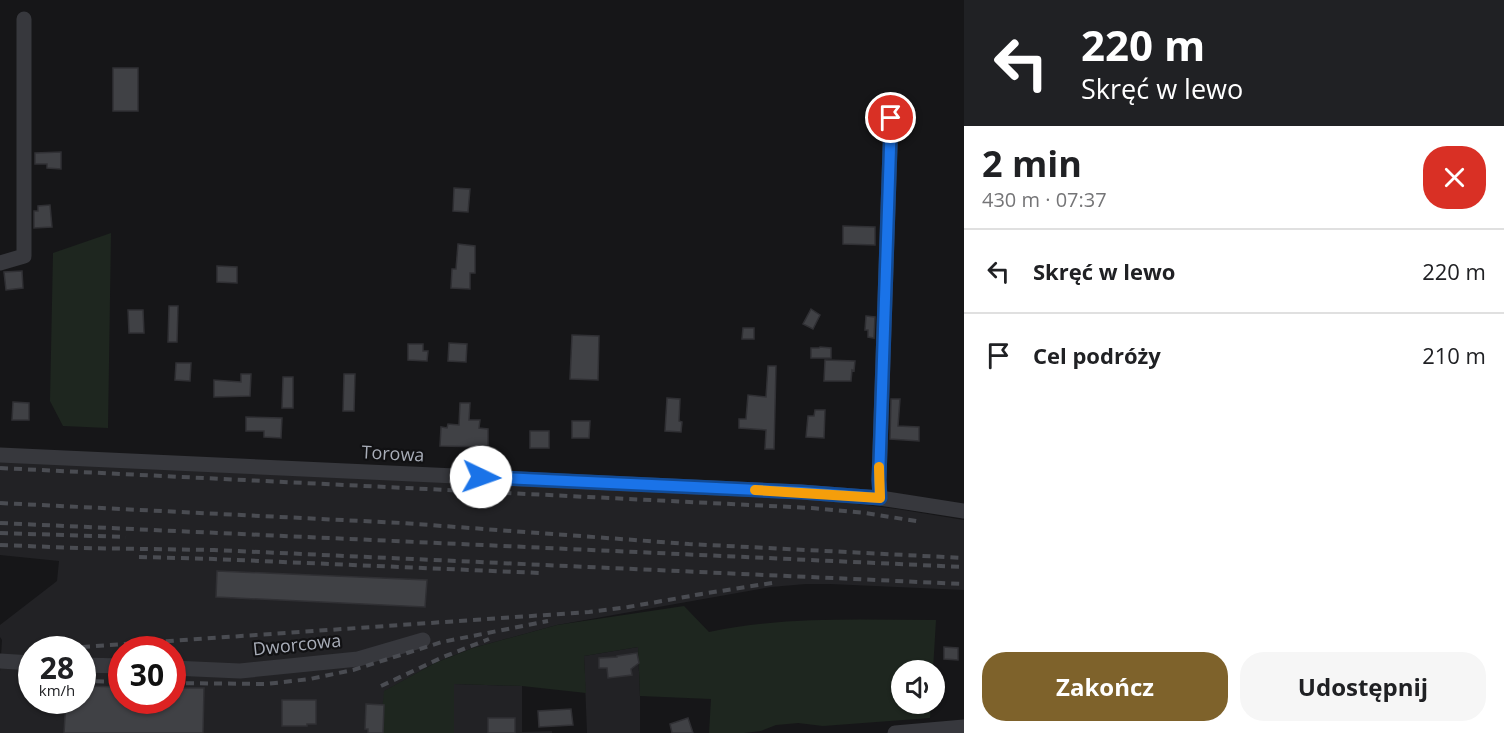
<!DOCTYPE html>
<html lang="pl">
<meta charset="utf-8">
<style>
body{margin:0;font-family:"Open Sans",sans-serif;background:#f6f6f6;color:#202124;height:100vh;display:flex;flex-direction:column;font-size:22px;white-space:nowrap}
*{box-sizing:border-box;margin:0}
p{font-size:20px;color:#757577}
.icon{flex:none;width:33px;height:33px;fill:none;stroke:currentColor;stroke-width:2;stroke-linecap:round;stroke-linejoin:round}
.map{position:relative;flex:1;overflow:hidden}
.drawer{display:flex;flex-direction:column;background:#fff;width:540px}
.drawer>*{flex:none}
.top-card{background:#202124;color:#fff;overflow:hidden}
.buttons{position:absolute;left:891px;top:660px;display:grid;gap:12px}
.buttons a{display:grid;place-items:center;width:54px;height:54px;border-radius:50%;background:#fff;box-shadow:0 2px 4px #0004;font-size:30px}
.speed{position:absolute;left:18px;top:636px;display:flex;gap:12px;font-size:30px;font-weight:700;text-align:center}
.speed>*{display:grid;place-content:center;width:78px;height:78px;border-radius:50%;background:#fff;box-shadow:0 2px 4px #0004;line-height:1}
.speed small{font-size:15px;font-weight:400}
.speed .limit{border:9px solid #d22;background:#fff;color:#111}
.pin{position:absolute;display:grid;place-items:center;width:51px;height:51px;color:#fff;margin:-26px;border:3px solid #fff;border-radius:50%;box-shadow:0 2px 6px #0007}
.me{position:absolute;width:66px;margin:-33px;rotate:93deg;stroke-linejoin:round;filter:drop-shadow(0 0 4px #0008)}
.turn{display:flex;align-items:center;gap:21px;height:126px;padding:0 18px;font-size:27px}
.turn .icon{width:78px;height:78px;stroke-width:2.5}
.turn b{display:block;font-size:42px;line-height:51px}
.round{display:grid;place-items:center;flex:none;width:63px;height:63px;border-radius:24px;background:#f6f6f6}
.head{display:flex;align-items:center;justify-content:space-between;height:102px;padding:0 18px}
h1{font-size:36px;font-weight:700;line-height:45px}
.cta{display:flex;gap:12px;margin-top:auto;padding:12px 18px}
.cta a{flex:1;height:69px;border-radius:24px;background:#7e622b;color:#fff;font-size:24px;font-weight:700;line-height:69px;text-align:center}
.cta a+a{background:#f6f6f6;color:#202124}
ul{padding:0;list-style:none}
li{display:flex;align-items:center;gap:18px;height:84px;padding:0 18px;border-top:2px solid #e0e0e0}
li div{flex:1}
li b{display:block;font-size:22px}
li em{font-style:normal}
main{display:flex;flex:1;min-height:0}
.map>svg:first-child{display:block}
.built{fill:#222225;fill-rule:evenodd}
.green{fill:#1e261f}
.building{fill:#404145;stroke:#303034;stroke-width:1.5}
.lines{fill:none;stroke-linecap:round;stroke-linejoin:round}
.minor{stroke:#37383d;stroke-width:15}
.rail{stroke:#4a4c52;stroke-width:4;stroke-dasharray:8 6;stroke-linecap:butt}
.route-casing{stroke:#114b97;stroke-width:15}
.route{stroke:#1a73e8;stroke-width:10}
.slow{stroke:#f59e0b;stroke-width:10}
.labels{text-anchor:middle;stroke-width:4.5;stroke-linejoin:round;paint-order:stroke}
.street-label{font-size:18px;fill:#a8adb8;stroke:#111113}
</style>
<main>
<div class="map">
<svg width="964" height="733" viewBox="0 0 964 733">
<rect width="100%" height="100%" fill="#161618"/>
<!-- built -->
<path class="built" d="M0 461 833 501 897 509 964 520V590L830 584H806L771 587 557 625 473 648 435 663 385 691 380 733H0V671L2 640 0 637V625L57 581 59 561 0 555ZM32 650H82V700H32ZM122 650H172V700H122Z
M638 647 640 696V733H587L584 656Z
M454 684 522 686V732L552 731V733H454Z"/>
<!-- green -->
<path class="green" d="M111 233 108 428 63 426 50 401 53 253Z
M684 606 709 632C784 616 860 620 936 620L933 670H902V704H931L930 718 823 726 798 723 776 725 761 731 744 733H709L711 699 640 696 638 647 584 656 586 693 522 686 454 684V733H380L384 691 435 663 473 648 557 625Z"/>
<!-- building -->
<path class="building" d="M113 68H138V111H113Z
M61 152V169L47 168V164H35V153Z
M454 188 470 189 468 212 453 211Z
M50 205 52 227 34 228V211H38V206Z
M843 226 875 227V245L843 244Z
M458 244 475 246V273H470V289L451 288 452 269H456Z
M217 266 237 267V283L217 282Z
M22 271 23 288 6 290 4 272Z
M169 306H178L177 342H168Z
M811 309 820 315 813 329 803 324Z
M128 310H143L144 333H129Z
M866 316 875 317 874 338 868 337V330H865Z
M743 328H754V339H742Z
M572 335 599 336 598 380 570 379Z
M449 343 467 344 466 362 448 361Z
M408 344H423V351H428L427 361 408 360Z
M820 347 831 348V358H811V348H819Z
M825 360 855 361 854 371 852 370 851 381H824Z
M176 363H191L190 381 175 380Z
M768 366H776L774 449H765L766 430 739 428V419H746L748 395 766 397Z
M241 374H251L250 396 214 397V380L241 382Z
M344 374H355L354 411H343Z
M283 377H293V408H282Z
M667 398 680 399 679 421 682 422 681 432 665 431Z
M891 399H900L898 426 919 427V441L890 439Z
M13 402 29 403V420H12Z
M460 403H470L469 420H480L479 428 488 429V447L440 446 441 427 447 428 448 424 459 425Z
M815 410H825L824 438 806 437 808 416H814Z
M246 417 282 418 281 438 264 437V431H246Z
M572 421H590L589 438H572Z
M530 431H549V448H530Z
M217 571 427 580 425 607 216 597Z
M944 647 958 648V660L944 659Z
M637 653 639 663 631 669 632 675 608 678 607 668H599V658L617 657V656Z
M82 686 122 687V700H172V688H204L203 733H64L66 700H82Z
M282 700H316V724H307V726H282Z
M366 704 384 705 383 733H368V729H365Z
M571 709 573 725 539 727 538 711Z
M488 718H515V733H488Z
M688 718 693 733H672L670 724Z"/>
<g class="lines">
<!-- minor -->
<path class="minor" d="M0 263 24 256V19
M0 455 801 492 880 498 964 511
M880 498 879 480 891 118
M0 661 32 663
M82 665 122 666
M172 668 240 671 358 659 423 640
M895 733 964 727"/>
<!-- rail -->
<path class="rail" d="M0 468 812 508 865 513 922 522
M0 503 402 523 689 544 964 558
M0 523 964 567
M0 533 126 537
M0 545 78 548 214 550 964 584
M139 557 214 559 540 573
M695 595 778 582
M82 647 589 612 628 607 702 594
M82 681 122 682
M172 683 266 684 310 679 353 670 442 642 548 621
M381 686 443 657 489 639"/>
</g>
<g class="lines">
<defs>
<path id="route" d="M481 477 801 492 880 498 879 480 891 118"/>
</defs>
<!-- route casing -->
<use href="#route" class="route-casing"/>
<!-- route -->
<use href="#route" class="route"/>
<!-- slow -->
<path class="slow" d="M755 490 880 498 879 467"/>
</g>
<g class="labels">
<!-- street labels -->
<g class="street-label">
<text transform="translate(393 454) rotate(3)" y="6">Torowa</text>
<text transform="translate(297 645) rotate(-6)" y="6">Dworcowa</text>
</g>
</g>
</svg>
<div class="buttons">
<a><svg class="icon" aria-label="sound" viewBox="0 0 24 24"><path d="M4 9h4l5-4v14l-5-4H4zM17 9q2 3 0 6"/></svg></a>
</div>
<div class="speed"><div>28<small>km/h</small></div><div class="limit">30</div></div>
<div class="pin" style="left:891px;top:118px;background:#d93025"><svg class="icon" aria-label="arrive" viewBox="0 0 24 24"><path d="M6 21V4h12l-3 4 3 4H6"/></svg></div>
<svg class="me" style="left:481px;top:477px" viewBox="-20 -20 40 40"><circle r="19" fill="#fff"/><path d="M0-13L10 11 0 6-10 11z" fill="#1a73e8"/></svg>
</div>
<section class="drawer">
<div class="top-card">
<div class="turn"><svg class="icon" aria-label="left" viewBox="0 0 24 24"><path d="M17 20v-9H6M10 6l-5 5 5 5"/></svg><div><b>220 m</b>Skręć w lewo</div></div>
</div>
<div class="head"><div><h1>2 min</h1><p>430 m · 07:37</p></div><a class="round" style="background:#d93025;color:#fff"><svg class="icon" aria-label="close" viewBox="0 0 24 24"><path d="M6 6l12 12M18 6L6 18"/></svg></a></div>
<ul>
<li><svg class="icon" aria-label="left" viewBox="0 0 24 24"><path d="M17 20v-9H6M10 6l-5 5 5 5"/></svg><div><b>Skręć w lewo</b></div><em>220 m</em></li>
<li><svg class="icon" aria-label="arrive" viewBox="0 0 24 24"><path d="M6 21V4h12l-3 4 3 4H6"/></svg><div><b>Cel podróży</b></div><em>210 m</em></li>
</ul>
<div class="cta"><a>Zakończ</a><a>Udostępnij</a></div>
</section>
</main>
